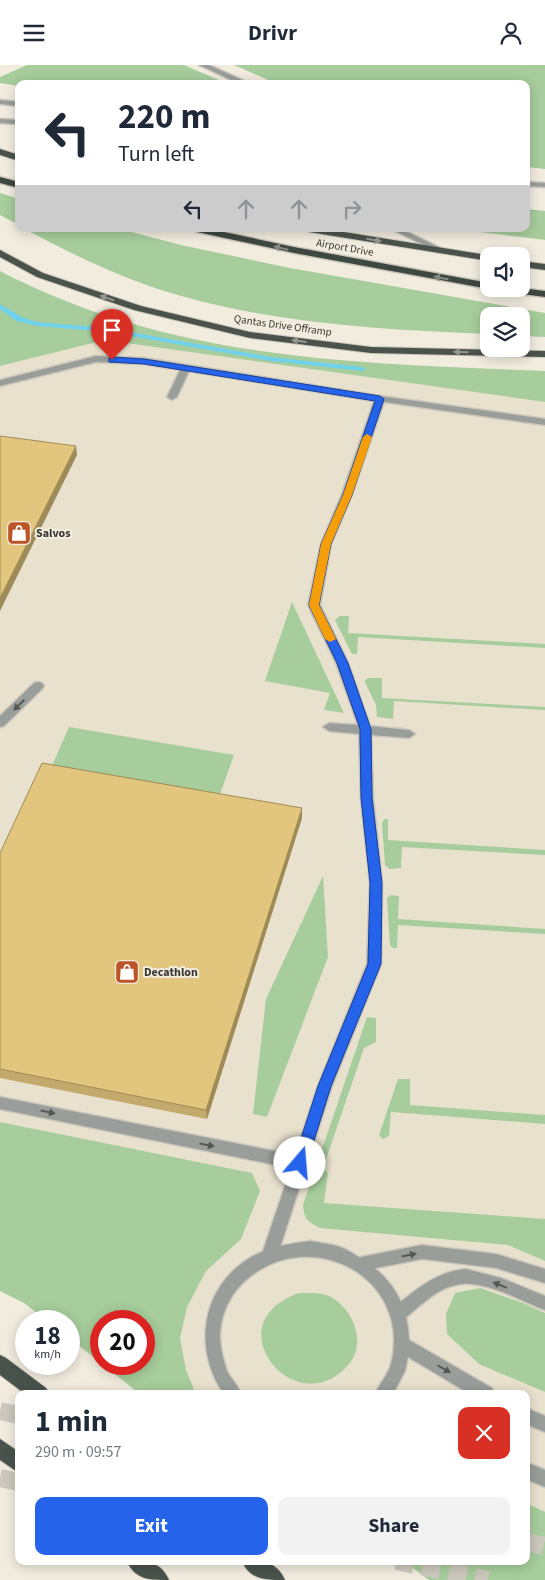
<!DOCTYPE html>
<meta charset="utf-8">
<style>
body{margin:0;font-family:"Source Sans 3",sans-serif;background:#f2f2f3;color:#1f2937;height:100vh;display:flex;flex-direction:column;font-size:19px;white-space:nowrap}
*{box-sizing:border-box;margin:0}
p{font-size:16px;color:#747a83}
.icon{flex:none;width:28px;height:28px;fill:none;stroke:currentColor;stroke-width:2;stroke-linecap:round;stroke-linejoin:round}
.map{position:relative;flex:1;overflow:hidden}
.drawer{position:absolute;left:15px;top:1325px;width:515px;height:175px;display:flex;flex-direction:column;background:#fff;border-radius:10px;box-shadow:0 2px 12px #0003}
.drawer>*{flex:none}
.top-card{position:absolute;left:15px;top:15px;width:515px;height:152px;border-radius:10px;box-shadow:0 2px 12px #0003;background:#fff;color:#1f2937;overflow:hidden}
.tools{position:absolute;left:480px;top:182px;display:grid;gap:10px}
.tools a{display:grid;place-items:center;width:50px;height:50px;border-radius:10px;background:#fff;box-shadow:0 2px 12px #0003;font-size:25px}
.speed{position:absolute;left:15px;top:1245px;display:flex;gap:10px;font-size:25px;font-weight:700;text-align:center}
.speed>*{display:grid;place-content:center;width:65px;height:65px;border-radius:50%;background:#fff;box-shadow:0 2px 12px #0003;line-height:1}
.speed small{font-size:12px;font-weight:400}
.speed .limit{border:8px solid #d22;background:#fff;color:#111}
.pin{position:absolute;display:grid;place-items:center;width:42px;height:42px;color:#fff;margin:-51px -21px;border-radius:50% 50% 50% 0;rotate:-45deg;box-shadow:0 0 5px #0007}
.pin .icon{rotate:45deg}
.me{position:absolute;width:55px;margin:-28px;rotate:18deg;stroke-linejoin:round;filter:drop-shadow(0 0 4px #0008)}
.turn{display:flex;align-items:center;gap:18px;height:105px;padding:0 20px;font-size:22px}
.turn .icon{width:65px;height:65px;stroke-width:2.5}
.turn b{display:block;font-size:35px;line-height:42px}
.lanes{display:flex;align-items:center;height:48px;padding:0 20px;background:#0003;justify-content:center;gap:25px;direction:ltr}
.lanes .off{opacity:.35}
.round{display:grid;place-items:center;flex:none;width:52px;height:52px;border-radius:10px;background:#f2f2f3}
.summary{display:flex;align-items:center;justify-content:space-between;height:85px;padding:0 20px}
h1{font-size:30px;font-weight:700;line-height:38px}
.button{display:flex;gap:10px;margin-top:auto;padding:10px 20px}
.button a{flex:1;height:58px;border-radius:10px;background:#2563eb;color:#fff;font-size:20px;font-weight:700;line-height:58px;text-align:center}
.button a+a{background:#f2f2f3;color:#1f2937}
header{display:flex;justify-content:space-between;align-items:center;height:65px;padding:0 20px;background:#fff;font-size:22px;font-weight:700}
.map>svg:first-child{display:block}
.built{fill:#e8e1cd}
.green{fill:#a7cd9c}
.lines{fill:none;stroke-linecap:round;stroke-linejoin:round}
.stream{fill:#70d1ea;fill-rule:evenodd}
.motorway-tunnel{stroke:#cdc8bd;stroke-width:18;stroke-dasharray:18 9;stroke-linecap:butt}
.service-casing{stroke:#cdc8bd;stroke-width:3}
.minor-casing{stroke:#cdc8bd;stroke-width:3}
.trunk-casing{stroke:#cdc8bd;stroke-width:2}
.motorway-casing{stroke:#cdc8bd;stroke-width:3}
.service{fill:#999e9b;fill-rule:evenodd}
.minor{fill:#999e9b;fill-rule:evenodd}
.trunk{fill:#49534c;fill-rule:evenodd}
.motorway{fill:#3d4841;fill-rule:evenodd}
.wall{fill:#c3aa6c}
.shaded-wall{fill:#9f8b58}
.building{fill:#e3c67d;stroke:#9f8b58}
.oneway{fill:#95988e}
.oneway2{fill:#858a80}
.oneway3{fill:#565752}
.route{fill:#2563eb;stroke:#184099}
.slow{fill:#f59e0b}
.labels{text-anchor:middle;stroke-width:4;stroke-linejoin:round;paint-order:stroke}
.far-street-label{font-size:11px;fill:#3a3833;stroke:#f2ecdf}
.poi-label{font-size:12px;font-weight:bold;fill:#3a3833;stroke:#f2ecdf;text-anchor:start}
</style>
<header><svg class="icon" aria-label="menu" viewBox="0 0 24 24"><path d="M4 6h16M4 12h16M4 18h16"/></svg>Drivr<svg class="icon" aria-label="person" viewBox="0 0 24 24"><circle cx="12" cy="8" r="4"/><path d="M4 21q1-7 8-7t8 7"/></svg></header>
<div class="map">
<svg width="545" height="1515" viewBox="0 0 545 1515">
<rect width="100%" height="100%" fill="#f2ecdf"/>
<!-- built -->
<path class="built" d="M105 275 545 337V1515L526 1496V1329H201L144 1282V1256H101L0 1205V301Z"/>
<!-- green -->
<path class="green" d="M27 0H184L228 19H19V21L0 18V12Z
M234 0H545V104L526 102V19H277Z
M0 128 19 134V160L0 150Z
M526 144 545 146V175L455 164H526Z
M25 164H120L181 180 290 203 545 248V272L521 271V251H489V269C389 265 281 259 185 232 129 217 75 191 25 164Z
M0 206C173 296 355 298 545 306V337L105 275 0 301Z
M292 537 344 648 324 645 330 628 265 616Z
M340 551H349L348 568 545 579V583L358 572 357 589H352L335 555Z
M369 613H382V633L545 642V645L394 636 393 654 377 652 376 640 365 617 366 614Z
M69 662 234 690 219 732 51 703Z
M385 754H388V775L545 785V790L402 782 401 803 390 804 385 800 382 757Z
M323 811 328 892 267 1052 253 1049 266 934Z
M391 830 399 831 398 854 545 864V869L398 860 397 883H393L390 880 387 833Z
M367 952 376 953V977L364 983 323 1103 328 1108 324 1138 545 1154V1196L508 1180 320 1163C308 1157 304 1154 303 1140Z
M398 1014H410V1040L545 1050V1059L391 1047 389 1071 383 1074 379 1070Z
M0 1057 252 1108 260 1126 241 1174 206 1206 187 1242 180 1273 186 1305 196 1329H140L102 1299H144V1256H101V1298L69 1273V1256H47L24 1238 0 1226Z
M480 1223 523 1238 545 1248V1327L479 1299 447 1269 446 1249 455 1228Z
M299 1228C309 1228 320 1227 329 1231 353 1243 367 1277 349 1299 298 1361 211 1259 299 1228Z
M526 1438 545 1447V1515H429L403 1496H526Z"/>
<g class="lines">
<!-- stream -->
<path class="stream" d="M0 239 22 252 37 257 107 263 271 292 362 302 366 304 362 306 271 296 107 267 37 261 16 256 0 244Z"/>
<!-- motorway-tunnel -->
<path class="motorway-tunnel" d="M0 1346 19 1350
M0 1413 19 1417
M526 1477 545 1481
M396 1496 488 1515"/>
<defs>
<path id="service" d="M0 54 19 55V59L0 58Z
M526 117 545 118V122L526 121Z
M391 164H401L447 186 440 188Z
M96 291 144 293 380 331 545 354V360L384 337 352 429 331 479 320 540 348 598 370 661 409 665 415 669 409 673 371 670 373 733 382 818 381 899 332 1021 278 1189 275 1194 270 1196 265 1194 262 1189 291 1103 0 1044V1032L295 1090 318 1021 367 899 370 818 361 733 359 669 329 666 323 662 329 658 358 660 336 598 308 540 321 479 342 429 374 336 189 306 177 332 172 335 167 332 180 305 144 299 96 297 0 321V315Z
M38 617 42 618 44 621 42 624 4 661 0 662V651L34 618Z
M422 1180 496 1189 545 1204V1218L496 1203 422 1194 361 1206 356 1204 353 1199 356 1194 361 1192Z
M466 1204 501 1213 545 1231V1245C521 1236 482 1213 456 1220 436 1224 419 1242 404 1254L398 1256 392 1254 390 1249 392 1244C414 1226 437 1206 466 1204Z"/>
<path id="minor" d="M199 0H209L251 19H240Z
M0 35 19 37V41L0 39Z
M310 1176C320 1178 331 1179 340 1182 346 1184 352 1188 357 1191 390 1210 408 1237 409 1275L492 1323 494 1329H470L408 1292 405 1306 393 1329H375C380 1318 388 1310 391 1299 413 1213 311 1158 246 1215 230 1229 220 1250 220 1272 220 1282 224 1297 227 1306 231 1314 238 1320 241 1329H224C193 1285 201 1224 248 1194 267 1182 289 1179 310 1176Z
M526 1343 545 1351V1367L526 1359Z
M526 1397 545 1405V1422L526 1414Z"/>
<path id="trunk" d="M0 84 19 90V96L0 90Z
M304 164H325L493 191H489V196L309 167Z
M0 185 43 208 141 241 250 267 371 282 545 286V292L371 288 250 273 134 245 37 212 0 192Z
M521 196 545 199V205L521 202Z
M0 1290 6 1293 46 1323 49 1329H25L0 1310Z
M0 1374 19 1387V1408L0 1395Z
M127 1496C145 1496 160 1495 169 1515 150 1515 135 1515 127 1496Z
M242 1496C260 1496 276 1495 285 1515 266 1515 250 1515 242 1496Z"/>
<path id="motorway" d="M0 112 19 117V123L0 118Z
M192 164H210L294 182 489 218V224H491H489L294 188 197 167Z
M521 223 545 226V232L506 227 501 224Z"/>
</defs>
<!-- service casing -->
<use href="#service" class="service-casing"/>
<!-- minor casing -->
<use href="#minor" class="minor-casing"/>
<!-- trunk casing -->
<use href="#trunk" class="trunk-casing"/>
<!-- motorway casing -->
<use href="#motorway" class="motorway-casing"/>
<!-- service -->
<use href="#service" class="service"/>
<!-- minor -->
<use href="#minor" class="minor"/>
<!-- trunk -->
<use href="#trunk" class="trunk"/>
<!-- motorway -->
<use href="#motorway" class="motorway"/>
</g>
<!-- wall -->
<path class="wall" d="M302 753 207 1054 0 1013V788Z"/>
<!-- shaded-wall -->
<path class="shaded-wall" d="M76 381 77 390 0 546V533Z
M302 743V753L207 1054 206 1045Z"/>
<!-- building -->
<path class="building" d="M0 371 76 381 0 533Z
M42 698 302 743 206 1045 0 1004V788Z"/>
<!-- one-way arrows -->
<defs><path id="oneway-solid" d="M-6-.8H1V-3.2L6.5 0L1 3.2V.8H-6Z" transform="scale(1.25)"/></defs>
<g class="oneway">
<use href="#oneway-solid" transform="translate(374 175) rotate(9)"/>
<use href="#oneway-solid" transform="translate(107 233) rotate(-161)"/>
<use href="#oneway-solid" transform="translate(299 276) rotate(-173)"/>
<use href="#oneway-solid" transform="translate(461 287) rotate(-179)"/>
</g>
<g class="oneway2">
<use href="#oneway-solid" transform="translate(281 183) rotate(-167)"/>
<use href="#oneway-solid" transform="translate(441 213) rotate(-170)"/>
</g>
<g class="oneway3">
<use href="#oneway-solid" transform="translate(19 640) rotate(136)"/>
<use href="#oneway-solid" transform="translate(48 1047) rotate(12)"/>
<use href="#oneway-solid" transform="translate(207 1080) rotate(11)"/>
<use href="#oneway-solid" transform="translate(409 1190) rotate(-11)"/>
<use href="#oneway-solid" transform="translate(500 1220) rotate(-158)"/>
<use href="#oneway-solid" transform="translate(444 1304) rotate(30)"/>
</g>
<!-- route -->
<path class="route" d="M112 292 144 294 380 331 384 334 352 430 331 479 319 540 348 598 371 664 372 733 382 818 381 899 331 1021 307 1098 305 1102 300 1104 295 1102 293 1098 318 1021 368 899 370 818 361 733 360 664 337 598 309 540 321 479 343 430 375 336 144 299 109 297V293Z"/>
<!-- slow -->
<path class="slow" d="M367 369 372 372 352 430 331 479 319 540 336 574 330 577 325 574 309 540 321 479 343 430 363 372Z"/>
<!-- icons -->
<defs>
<symbol id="shop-square" viewBox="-11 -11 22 22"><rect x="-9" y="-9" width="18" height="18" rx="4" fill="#bb5528" stroke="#f2ecdf"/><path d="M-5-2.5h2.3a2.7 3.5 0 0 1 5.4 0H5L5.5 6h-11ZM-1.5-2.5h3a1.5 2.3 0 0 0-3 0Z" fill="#fff"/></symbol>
</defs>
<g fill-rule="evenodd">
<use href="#shop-square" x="5" y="454" width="28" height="28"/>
<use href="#shop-square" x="113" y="893" width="28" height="28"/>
</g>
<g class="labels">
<!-- far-street labels -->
<g class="far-street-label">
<text transform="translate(345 182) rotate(10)" y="4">Airport Drive</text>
<text transform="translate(283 260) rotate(8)" y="4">Qantas Drive Offramp</text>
</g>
<!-- poi labels -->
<g class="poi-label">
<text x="36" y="472">Salvos</text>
<text x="144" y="911">Decathlon</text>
</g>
</g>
</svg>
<div class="tools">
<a><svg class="icon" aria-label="sound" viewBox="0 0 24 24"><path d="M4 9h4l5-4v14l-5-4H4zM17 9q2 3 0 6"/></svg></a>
<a><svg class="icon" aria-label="layers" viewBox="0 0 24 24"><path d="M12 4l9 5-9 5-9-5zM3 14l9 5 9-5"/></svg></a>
</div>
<div class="speed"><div>18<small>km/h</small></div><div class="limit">20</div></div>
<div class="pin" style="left:112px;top:295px;background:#d93025"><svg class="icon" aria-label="arrive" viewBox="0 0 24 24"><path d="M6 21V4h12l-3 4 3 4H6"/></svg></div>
<svg class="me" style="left:300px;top:1098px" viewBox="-20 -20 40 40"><circle r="19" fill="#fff"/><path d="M0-13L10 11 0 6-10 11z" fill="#2563eb"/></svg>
<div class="top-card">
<div class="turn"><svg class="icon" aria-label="left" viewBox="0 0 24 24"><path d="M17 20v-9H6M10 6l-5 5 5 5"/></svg><div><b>220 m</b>Turn left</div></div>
<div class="lanes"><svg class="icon" aria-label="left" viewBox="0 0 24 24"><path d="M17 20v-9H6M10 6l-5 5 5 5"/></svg><svg class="icon off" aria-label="ahead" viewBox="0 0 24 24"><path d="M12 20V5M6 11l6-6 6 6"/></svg><svg class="icon off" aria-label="ahead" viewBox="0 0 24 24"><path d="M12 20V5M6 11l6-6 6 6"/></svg><svg class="icon off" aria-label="right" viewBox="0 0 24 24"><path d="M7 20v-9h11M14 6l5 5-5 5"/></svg></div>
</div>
<section class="drawer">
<div class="summary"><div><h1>1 min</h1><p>290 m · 09:57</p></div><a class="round" style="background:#d93025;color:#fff"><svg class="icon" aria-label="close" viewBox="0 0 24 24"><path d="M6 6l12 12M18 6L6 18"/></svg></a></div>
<div class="button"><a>Exit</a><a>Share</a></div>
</section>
</div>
